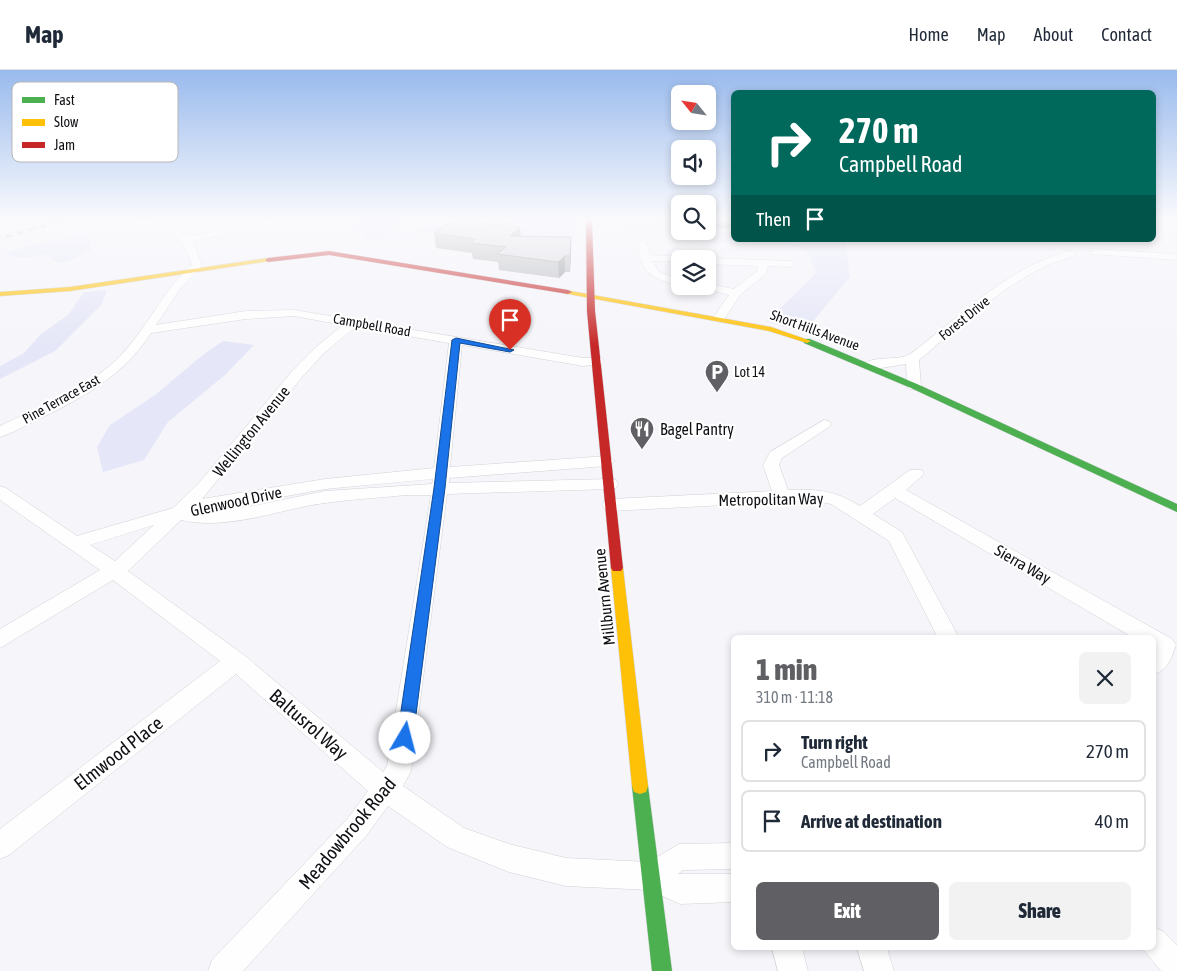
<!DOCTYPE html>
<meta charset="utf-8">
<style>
body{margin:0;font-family:"Asap Condensed",sans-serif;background:#f2f2f3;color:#1f2937;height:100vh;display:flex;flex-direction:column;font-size:19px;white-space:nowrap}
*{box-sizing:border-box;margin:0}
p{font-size:16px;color:#747a83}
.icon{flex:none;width:28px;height:28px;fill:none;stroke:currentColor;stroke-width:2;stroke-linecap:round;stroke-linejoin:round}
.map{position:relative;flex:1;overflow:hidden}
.side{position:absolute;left:731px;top:565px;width:425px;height:315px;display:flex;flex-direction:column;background:#fff;border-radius:8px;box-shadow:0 2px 8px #0003}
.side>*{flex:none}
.banner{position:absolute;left:731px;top:20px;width:425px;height:152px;border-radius:8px;box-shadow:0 2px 8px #0003;background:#00695c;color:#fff;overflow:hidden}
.needle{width:32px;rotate:300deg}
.fabs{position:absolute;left:671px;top:15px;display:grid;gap:10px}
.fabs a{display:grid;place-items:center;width:45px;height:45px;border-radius:8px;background:#fff;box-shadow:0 2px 8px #0003;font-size:25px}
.pin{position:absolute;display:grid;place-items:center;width:42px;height:42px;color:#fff;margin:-51px -21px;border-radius:50% 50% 50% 0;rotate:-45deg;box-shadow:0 0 5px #0007}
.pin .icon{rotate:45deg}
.me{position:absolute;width:55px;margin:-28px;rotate:8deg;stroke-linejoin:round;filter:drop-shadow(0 0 4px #0008)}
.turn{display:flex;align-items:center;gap:18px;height:105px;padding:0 25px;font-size:22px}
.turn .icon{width:65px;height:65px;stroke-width:2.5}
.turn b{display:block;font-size:35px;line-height:42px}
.then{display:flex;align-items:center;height:48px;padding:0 25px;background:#0003;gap:10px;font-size:19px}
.round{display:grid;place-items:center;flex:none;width:52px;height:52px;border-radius:8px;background:#f2f2f3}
.summary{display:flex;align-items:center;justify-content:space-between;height:85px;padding:0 25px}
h1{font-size:30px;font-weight:800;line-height:38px;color:#606064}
.button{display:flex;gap:10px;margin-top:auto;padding:10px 25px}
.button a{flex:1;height:58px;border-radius:8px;background:#606064;color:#fff;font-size:20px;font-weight:800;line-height:58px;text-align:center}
.button a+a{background:#f2f2f3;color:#1f2937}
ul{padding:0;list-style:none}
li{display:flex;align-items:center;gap:15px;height:62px;margin:0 10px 8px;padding:0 15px;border:2px solid #e0e1e3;border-radius:8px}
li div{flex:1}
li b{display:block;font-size:19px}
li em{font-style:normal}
header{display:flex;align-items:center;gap:30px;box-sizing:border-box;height:70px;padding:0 25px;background:#fff;border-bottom:1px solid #e0e1e3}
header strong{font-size:24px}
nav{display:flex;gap:28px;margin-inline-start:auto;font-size:18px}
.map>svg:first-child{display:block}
.built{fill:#e9eaf6}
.green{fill:#e5e6f7}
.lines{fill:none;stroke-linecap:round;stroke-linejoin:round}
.street-casing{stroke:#d1d2d6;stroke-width:1}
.fast-casing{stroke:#d1d2d6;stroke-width:1}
.slow-casing{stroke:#d1d2d6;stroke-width:1}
.jam-casing{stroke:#d1d2d6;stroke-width:1}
.street{fill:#fefefe;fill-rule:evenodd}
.fast{fill:#4caf50;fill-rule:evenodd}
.slow{fill:#ffc107;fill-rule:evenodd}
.jam{fill:#c62828;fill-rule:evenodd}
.rail-casing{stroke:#c5c5c7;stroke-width:3}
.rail{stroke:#fff;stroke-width:2;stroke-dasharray:6;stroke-linecap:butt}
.wall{fill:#b7b8bb}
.shaded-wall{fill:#959699}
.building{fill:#d5d6da;stroke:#959699}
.route{fill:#1a73e8;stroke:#114b97}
.labels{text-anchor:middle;stroke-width:4.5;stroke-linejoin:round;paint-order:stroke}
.far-street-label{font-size:14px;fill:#0f1014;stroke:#fff}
.far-poi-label{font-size:14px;fill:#0f1014;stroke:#fff;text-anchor:start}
.poi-label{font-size:16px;fill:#0f1014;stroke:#fff;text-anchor:start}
.street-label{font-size:16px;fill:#0f1014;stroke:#fff}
.near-street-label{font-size:19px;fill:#0f1014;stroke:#fff}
.key{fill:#fff;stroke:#b7b7b8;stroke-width:1}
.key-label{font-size:14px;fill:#0f1014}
</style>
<header>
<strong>Map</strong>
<nav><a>Home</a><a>Map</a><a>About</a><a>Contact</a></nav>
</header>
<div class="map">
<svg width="1177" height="901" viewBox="0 0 1177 901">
<rect width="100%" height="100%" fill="#f5f5fa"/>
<!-- built -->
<path class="built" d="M600 150H680V161H708V150H734V165L699 164 599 154Z"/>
<!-- green -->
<path class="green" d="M365 150H401L402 153 389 156 400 164 470 150H576L572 180 549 181 430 161 403 168 399 164 379 170 365 168 359 160H349Z
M699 164 734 165V170H845L850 207 803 263 767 251 816 203 807 181 791 175 701 171Z
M81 166 89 169 92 179 69 191 57 193 47 185 17 188 4 183 36 174Z
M107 220 102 234 55 281 0 309V296L24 283 40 265 69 244 84 222Z
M223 271 254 275 225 305 168 352 144 390 103 402 97 377 110 355 155 325 204 284Z"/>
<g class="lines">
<defs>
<path id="street" d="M132 150C152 150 173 153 188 167L274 150H290L193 171 202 196 180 219 156 255 246 241 294 240 583 288H602L604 291 602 294 583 296 462 275 450 397 607 386 615 391 607 396 449 408V413L610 409 616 410 618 414 616 418 610 419 447 424 411 701 403 716 464 758 509 774 566 788 649 792 679 774 734 773V799L683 800 678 804H734V832L680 834 650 820 566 816 509 802 447 777 388 736 366 766 243 901H208L212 890 348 748 368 721 236 604 9 785 0 789V759L220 591 113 510 0 578V559L100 500 0 430V416L6 418 77 466 173 438 198 414 293 300 316 277 343 255 294 246 246 249 151 263C124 305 83 328 39 349 26 355 13 363 0 367V356C41 336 89 319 121 285 148 257 162 221 192 195 179 157 168 161 133 152ZM355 257 449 273 434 398 325 409 202 429 303 306 324 283ZM433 409 432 414 325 421 253 436 200 442 325 419ZM406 425H431L387 696 383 702 244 585 128 501 181 450C228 461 279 439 325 433 352 429 379 428 406 425ZM154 455 115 491 90 475Z
M639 171H645L650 185 685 187 686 189H680V192L652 191 660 203 680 209V215C661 211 645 207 640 187 639 181 637 176 639 171Z
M1095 179 1177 184V190L1091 184 1090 182Z
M1070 181 1074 182V186C1016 201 964 253 919 290L921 316 919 319H909L907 316 906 294 869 300 862 296C872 284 898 292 910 284 921 277 932 266 943 258 981 227 1021 193 1070 181Z
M708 188 790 191 795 194 790 197 768 196 766 204 740 225 723 251 719 252 713 248 729 225 696 216H708V214L734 219 757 201 758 196 708 194V189H705Z
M824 350 829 351 831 354 829 357 782 388 779 395 788 420C818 419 834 420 860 436L910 400H922L924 404 906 420 1172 569 1176 575C1171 589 1168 600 1154 604V568H1134L895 428 873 444 902 462 959 568H938L889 471 831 434 816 431 782 432 611 441 605 439 602 435 605 431 611 429 772 421 763 395 770 382Z
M1154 857 1164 862 1177 875V901H1161L1142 878H1154Z
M772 878H802L808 901H778Z
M857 878H887L894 901H864Z"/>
<path id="fast" d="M804 269H810L917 314 1177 434V442L911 318 804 273Z
M640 708 646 710 648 716 672 901H652L632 716 634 710Z"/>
<path id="slow" d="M268 188 270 189V191L70 221 0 226V222L70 217Z
M565 220 771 257 811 271 807 273 769 261 568 224H565Z
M617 493 621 495 623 498 648 716 646 722 640 724 634 722 632 716 611 498 613 495Z"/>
<path id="jam" d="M586 150H592L595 241 623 498 621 501H613L611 498 587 241Z
M329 181 568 220 572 222 568 224 329 185 268 192 265 190 268 188Z"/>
</defs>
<!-- street casing -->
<use href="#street" class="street-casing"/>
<!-- fast casing -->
<use href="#fast" class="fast-casing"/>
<!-- slow casing -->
<use href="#slow" class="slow-casing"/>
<!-- jam casing -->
<use href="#jam" class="jam-casing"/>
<!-- street -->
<use href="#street" class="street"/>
<!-- fast -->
<use href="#fast" class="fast"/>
<!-- slow -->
<use href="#slow" class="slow"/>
<!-- jam -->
<use href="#jam" class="jam"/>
<defs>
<path id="rail" d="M0 168 65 150"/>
</defs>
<!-- rail casing -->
<use href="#rail" class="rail-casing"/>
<!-- rail -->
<use href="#rail" class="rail"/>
</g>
<!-- wall -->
<path class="wall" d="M708 150H734L725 159 708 155Z
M495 155H511L521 167 571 182 570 202H565L559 208 499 200 498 192 473 189 472 183 436 178 434 163Z"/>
<!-- shaded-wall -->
<path class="shaded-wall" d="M726 150H734V153L725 159Z
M520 157 521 172 510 166Z
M571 167V182L570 202V186Z
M565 186V202L559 208 558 192Z"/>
<!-- building -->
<path class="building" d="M455 150H462L495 155 511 153V155L520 157 510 166 571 167 570 186H565L558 192 497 184 506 177 471 173 475 169 434 163Z"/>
<!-- sky -->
<linearGradient id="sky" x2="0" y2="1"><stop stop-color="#99baed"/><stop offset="0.54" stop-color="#fafafd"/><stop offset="1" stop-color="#fafafd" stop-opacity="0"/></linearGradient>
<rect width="1177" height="276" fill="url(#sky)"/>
<!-- route -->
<path class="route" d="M456 268 514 280 510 282 460 273 445 418 413 668 410 673 405 675 399 673 397 668 434 418 452 270Z"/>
<!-- icons -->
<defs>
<symbol id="parking-pin" viewBox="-11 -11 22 30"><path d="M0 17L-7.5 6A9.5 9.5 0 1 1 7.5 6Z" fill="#606064" stroke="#fff"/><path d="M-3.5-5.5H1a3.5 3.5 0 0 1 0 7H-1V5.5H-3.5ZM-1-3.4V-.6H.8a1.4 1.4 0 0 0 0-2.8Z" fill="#fff"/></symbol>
<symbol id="restaurant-pin" viewBox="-11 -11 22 30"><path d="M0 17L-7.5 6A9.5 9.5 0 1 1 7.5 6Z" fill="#606064" stroke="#fff"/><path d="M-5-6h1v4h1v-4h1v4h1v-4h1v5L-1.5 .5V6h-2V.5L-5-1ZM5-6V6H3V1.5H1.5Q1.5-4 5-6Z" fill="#fff"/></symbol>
</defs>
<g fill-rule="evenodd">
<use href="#parking-pin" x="703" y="288" width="28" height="38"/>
<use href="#restaurant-pin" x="628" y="345" width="28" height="38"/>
</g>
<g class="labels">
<!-- far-street labels -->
<g class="far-street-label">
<text transform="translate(964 248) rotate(-39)" y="5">Forest Drive</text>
<text transform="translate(372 255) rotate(10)" y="5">Campbell Road</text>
<text transform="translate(815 260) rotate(20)" y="5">Short Hills Avenue</text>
<text transform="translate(61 329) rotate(-29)" y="5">Pine Terrace East</text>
</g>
<!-- far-poi labels -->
<g class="far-poi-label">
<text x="734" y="307">Lot 14</text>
</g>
<!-- poi labels -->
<g class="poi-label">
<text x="660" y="365">Bagel Pantry</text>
</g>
<!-- street labels -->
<g class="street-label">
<text transform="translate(251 361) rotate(-51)" y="6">Wellington Avenue</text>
<text transform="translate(771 429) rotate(-1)" y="6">Metropolitan Way</text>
<text transform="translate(236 431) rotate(-12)" y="6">Glenwood Drive</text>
<text transform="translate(1023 494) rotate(30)" y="6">Sierra Way</text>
<text transform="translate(604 527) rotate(-96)" y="6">Millburn Avenue</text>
</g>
<!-- near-street labels -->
<g class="near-street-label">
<text transform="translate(309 654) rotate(41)" y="7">Baltusrol Way</text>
<text transform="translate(118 683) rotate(-38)" y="7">Elmwood Place</text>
<text transform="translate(347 763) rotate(-50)" y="7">Meadowbrook Road</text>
</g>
</g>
<!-- legend -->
<rect x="12" y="12" width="166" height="80" rx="8" class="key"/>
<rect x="22" y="27" width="23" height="6" fill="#4caf50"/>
<rect x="22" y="49" width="23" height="7" fill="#ffc107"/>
<rect x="22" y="72" width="23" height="6" fill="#c62828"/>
<g class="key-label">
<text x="54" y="35">Fast</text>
<text x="54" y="57">Slow</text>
<text x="54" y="80">Jam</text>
</g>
</svg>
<div class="fabs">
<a><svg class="needle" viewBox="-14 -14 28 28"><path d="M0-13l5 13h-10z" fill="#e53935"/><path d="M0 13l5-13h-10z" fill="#747a83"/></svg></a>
<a><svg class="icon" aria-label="sound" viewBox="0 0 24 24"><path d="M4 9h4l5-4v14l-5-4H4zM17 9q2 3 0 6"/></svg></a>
<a><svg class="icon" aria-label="search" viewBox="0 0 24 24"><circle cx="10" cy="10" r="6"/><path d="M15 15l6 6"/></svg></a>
<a><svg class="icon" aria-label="layers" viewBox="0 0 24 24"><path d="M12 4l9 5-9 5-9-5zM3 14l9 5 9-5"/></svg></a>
</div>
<div class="pin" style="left:510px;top:280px;background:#d93025"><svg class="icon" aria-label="arrive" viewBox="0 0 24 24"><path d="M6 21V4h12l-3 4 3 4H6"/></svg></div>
<svg class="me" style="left:405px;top:668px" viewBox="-20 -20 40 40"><circle r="19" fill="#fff"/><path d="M0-13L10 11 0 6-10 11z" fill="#1a73e8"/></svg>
<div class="banner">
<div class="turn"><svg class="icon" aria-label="right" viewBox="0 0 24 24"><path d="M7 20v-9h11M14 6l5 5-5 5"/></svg><div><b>270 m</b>Campbell Road</div></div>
<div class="then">Then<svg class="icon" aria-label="arrive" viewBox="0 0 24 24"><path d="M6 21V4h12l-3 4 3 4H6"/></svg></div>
</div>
<section class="side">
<div class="summary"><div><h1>1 min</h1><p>310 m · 11:18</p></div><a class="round"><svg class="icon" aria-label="close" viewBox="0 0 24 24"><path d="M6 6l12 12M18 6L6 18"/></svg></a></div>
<ul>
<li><svg class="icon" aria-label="right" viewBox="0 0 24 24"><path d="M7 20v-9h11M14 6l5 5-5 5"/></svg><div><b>Turn right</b><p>Campbell Road</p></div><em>270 m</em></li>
<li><svg class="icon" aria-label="arrive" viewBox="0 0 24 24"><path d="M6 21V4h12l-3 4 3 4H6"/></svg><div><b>Arrive at destination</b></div><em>40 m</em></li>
</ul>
<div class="button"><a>Exit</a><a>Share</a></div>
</section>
</div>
